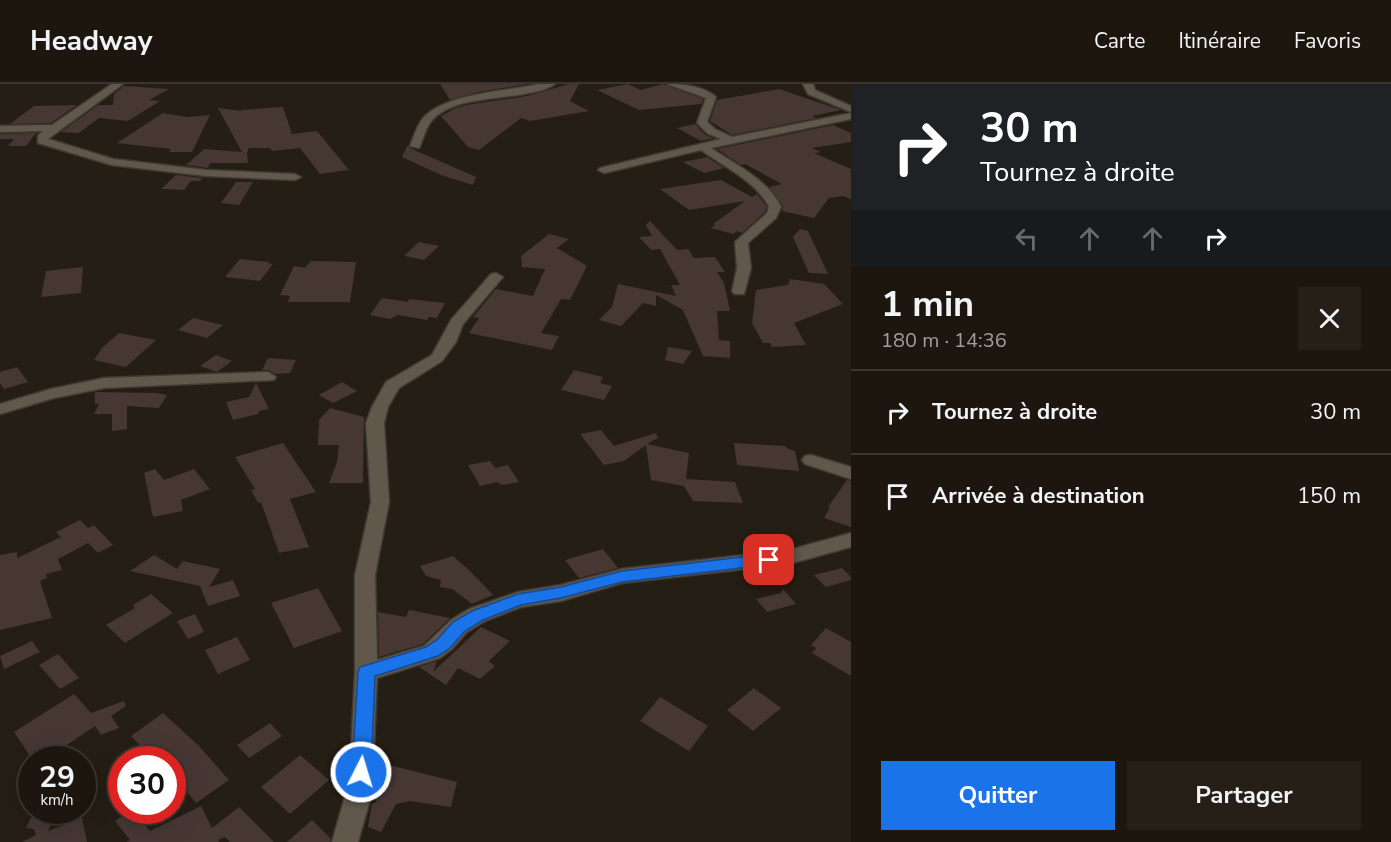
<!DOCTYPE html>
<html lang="fr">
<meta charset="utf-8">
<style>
body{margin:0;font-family:"Nunito Sans",sans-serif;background:#251f18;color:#f1f3f6;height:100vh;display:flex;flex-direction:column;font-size:22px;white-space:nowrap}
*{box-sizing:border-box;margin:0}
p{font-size:20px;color:#a09f9e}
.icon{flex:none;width:33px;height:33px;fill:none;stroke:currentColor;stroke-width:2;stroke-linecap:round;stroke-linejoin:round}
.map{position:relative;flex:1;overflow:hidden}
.details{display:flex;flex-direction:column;background:#1c160f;width:540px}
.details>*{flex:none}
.top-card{background:#202124;color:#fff;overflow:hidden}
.speed{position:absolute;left:18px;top:662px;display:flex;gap:12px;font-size:30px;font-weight:700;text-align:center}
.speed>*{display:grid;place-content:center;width:78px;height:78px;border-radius:50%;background:#1c160f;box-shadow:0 6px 24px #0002,0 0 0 2px #3a352f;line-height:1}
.speed small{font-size:15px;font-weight:400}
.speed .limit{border:9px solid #d22;background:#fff;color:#111}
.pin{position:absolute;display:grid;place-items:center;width:51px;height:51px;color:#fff;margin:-26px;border-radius:12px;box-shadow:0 3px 9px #0006}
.me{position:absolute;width:66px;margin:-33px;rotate:5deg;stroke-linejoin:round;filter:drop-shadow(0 0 4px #0008)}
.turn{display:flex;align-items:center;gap:21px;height:126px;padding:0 30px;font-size:27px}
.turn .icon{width:78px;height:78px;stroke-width:2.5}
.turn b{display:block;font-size:42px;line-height:51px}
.lanes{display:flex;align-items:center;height:57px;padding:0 30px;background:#0003;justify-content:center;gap:30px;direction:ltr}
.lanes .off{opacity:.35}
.round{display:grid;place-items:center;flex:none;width:63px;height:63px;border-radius:0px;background:#251f18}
.headline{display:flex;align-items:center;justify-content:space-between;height:102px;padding:0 30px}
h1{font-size:36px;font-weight:700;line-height:45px}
.cta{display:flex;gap:12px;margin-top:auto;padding:12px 30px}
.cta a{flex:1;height:69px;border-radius:0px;background:#1a73e8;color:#fff;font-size:24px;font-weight:700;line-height:69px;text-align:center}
.cta a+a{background:#251f18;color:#f1f3f6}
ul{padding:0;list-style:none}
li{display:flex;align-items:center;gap:18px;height:84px;padding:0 30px;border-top:2px solid #3a352f}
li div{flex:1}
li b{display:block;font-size:22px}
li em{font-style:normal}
header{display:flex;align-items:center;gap:36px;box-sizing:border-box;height:84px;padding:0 30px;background:#1c160f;border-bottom:2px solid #3a352f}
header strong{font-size:28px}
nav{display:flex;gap:33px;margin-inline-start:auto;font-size:21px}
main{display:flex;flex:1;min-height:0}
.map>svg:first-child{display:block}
.building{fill:#463733}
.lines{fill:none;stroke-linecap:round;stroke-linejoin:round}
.minor-casing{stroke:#403a34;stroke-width:3}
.minor{fill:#61584c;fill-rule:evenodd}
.route{fill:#1a73e8;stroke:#114b97;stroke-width:1.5}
</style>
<header>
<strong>Headway</strong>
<nav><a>Carte</a><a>Itinéraire</a><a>Favoris</a></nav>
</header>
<main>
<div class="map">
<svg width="851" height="758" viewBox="0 0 851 758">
<rect width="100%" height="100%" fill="#251e14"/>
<!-- building -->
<path class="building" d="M440 0H527L478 8 450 16Z
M569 0H579L570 17 589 27 530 37 521 34 479 66 468 63 441 32 456 24 472 20 527 12Z
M628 0 641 6 663 0 703 15 701 20 639 26 597 6Z
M124 2 169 5 149 16 160 17 128 37 99 34 79 49 61 48 98 21H113L114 10Z
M779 5 841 26 812 32 816 34 732 51 710 37 717 16Z
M77 21 51 39 10 40 34 22Z
M283 23 292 50 317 47 349 86 320 90 300 64 272 67 270 64H249L247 69 248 79H210L208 84 186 81 204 65 242 68 218 24 243 27 241 26Z
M163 29 188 33 210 31 192 68H169L171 65 117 59Z
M695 40 705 51 714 54 701 57 677 44Z
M833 41 851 49V58L812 64 821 68 814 69 851 85V115L843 112 829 114 814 134 782 127 783 122 769 103 782 100 745 80 741 81 717 65Z
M36 49 26 62H8L14 55H0V50Z
M408 61 410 64 476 93 473 101 441 91 402 73Z
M707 73 724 84 704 89 683 78Z
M176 91 202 94 200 97H191L184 106 161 105Z
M721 96 752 113 757 110 767 123 765 128 742 149 737 147 733 150 711 144 715 141 713 140 745 117 689 126 660 105Z
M236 98H253L239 121 221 119Z
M650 137 677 166 688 165 694 174 715 173 725 188H717L724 199 730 227H717L719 256 730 257V274L703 272 683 226 656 211V222L643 219 621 242 599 236 612 223 618 200 676 212 671 201H680L660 165 651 166 639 153 652 152 646 141Z
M800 145 808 147 828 190 809 189 793 153Z
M549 150 569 155 557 164 587 182 570 216 561 215 541 249 559 252 552 266 469 249 479 234 473 233 496 205 533 212 545 185 522 183 521 172Z
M419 158 439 162 424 176 404 172Z
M240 175 269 178 268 179 273 180 260 197 225 193Z
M311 177 356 178 350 218H288L290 212 280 211 294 182 305 184Z
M83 183 81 209 41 213 46 187Z
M790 195 824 200 843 220 794 239 806 261 772 263 770 259H763L752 239 756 206 788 201Z
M382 214 408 218 409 215 445 219 437 234 429 233 427 236 398 231 390 235 370 231Z
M193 234 223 241 207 254 178 246Z
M119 249 156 256 126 283 94 276 102 264Z
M668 263 692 267 683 280 665 276Z
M216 271 232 277 217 288 200 282Z
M268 274 296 276 290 289 275 290 269 286H262Z
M17 283 28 298 4 305 0 299V288Z
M574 286 603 293 600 299 612 302 604 316 561 306Z
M342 298 357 307 333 319 319 311Z
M256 299 269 325 259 327 258 330 233 336 226 318 249 313Z
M95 308 156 309 167 311 159 324 127 322V345L112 347V330H94L99 320H95Z
M330 324 364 333 363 399H329L337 378 339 361H318L319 336Z
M601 346 614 362 656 349 658 354 647 360 689 369 686 395 735 398 743 419 693 417 684 402 651 396 646 361 624 377 604 381 580 350Z
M283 359 316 408 290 415 309 463 279 469 261 418 258 419 251 406 255 405 235 373Z
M734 359 785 362 788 365 795 367 799 387 737 381Z
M490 377 495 384 508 381 519 398 502 401 497 398 480 402 468 381Z
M155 385 164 396 194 385 210 405 181 416 183 427 153 433 144 389Z
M847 396 851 397V443L824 434 830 423H828Z
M80 436 88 444 94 441 113 461 98 469 88 459 58 475 62 486 46 490 47 494 40 497 52 534 0 546V471L17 468V474L61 453 56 448Z
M603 465 618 484 579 494 565 476Z
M154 471 177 485 183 477 220 485 209 503 233 496 240 512 208 522 200 502 130 487Z
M453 472 470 487 493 511 472 520 452 505 440 503 441 496 426 492 420 482Z
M842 484 851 493V496L826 503 814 491Z
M318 504 342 547 294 564 271 519Z
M783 505 796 520 767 528 756 515 781 509Z
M151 510 173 529 125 559 106 541 135 524 133 521Z
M409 526 450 534 423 560 379 573 378 528 406 533Z
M195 530 204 548 188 555 177 537Z
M481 543 510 557 489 577 495 582 480 595 458 584 446 601 419 583 437 577 433 588Z
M826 544 851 558V592L812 569 816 564 811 561Z
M237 553 250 576 218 590 205 566Z
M32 557 40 568 4 585 0 572Z
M58 570 79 594 60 605 39 581Z
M754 604 781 624 753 647 727 626Z
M74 610 91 629 124 617 126 622 111 632 119 644 101 651 95 642 46 675H32L14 648Z
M660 613 708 642 689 667 640 637Z
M163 629 199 662 229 696 196 719 172 690V675H154L131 652Z
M270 639 282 652 249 674 237 661Z
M300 671 329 696 290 730 261 703Z
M381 679 457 698 451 723 410 717 396 720 381 748 368 743 372 720 376 718Z
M201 722 212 744 239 723 274 758H230L225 753 218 756 219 758H126L130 756 115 737 132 726 150 747Z
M35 726H57L48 747 82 734 87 758H22L36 751 34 745 26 744Z
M312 736 331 755 330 758H287Z"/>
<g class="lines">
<defs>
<path id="minor" d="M112 0H123L48 55 113 75 206 86 295 90 301 93 295 96 206 92 112 81 38 59V52L43 47 0 48V42L52 41Z
M539 0H555C527 19 452 7 430 39 425 46 423 56 419 64L410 62C414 52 417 41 424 33 447 9 508 7 539 0Z
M667 0C684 0 703 2 716 13L707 38 715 45 732 53 851 29V35L711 64C736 81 767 95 781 123L776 134 748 159 751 184 744 210H734L732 207 737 184 735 158 767 129 769 123C756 97 724 83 701 66L604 89 598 86 600 84 721 55 707 49 697 39 706 14Z
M803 0H813L815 6 851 22V28L808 10Z
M496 189 503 193 463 240 456 258 442 277 399 304 388 323 384 339 389 418 375 491 377 576 424 562 451 536 469 525 518 508 561 501 622 485 789 466 851 449V463L789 480 622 499 561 517 521 523 485 537 467 548 452 565 440 574 377 594 372 709 358 758H332L346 709 351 667 355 588V491L371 418 366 339 372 323 386 298 432 271 451 236 491 190Z
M268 288 276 293 274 296 104 304 54 314 0 330V320L51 305 104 294Z
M811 371 851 383V395L805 380 802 376 805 372Z"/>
</defs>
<!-- minor casing -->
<use href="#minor" class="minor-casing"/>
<!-- minor -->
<use href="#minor" class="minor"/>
</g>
<!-- route -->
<path class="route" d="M769 470 775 472 777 476 775 480 622 498 561 514 521 521 483 536 465 547 450 564 438 572 375 592 371 688 368 694 361 697 354 694 352 688 358 588 360 583 426 563 438 555 453 538 472 527 518 510 561 503 622 487Z"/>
</svg>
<div class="speed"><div>29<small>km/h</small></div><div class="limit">30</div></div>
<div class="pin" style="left:769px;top:476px;background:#d93025"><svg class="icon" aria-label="arrive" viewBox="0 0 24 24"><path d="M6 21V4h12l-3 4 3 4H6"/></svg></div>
<svg class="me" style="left:361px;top:688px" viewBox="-20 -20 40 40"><circle r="17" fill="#1a73e8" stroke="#fff" stroke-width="3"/><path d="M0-11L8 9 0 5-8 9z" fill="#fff"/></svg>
</div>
<section class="details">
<div class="top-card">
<div class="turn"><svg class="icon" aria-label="right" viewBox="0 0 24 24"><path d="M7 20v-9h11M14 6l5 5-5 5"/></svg><div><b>30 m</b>Tournez à droite</div></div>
<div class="lanes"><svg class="icon off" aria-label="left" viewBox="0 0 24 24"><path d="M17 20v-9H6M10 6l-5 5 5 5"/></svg><svg class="icon off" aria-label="ahead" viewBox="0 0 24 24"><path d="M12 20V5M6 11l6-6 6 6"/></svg><svg class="icon off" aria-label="ahead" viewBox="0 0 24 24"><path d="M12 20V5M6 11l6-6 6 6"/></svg><svg class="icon" aria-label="right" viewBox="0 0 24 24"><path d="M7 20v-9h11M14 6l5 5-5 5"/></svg></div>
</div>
<div class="headline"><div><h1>1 min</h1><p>180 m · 14:36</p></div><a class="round"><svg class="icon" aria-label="close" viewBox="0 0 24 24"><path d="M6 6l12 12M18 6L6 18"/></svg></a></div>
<ul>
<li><svg class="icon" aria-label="right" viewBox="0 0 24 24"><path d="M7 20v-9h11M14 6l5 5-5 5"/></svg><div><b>Tournez à droite</b></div><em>30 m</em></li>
<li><svg class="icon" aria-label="arrive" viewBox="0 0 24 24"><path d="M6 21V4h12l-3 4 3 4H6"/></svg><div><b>Arrivée à destination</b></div><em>150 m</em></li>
</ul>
<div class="cta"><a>Quitter</a><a>Partager</a></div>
</section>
</main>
